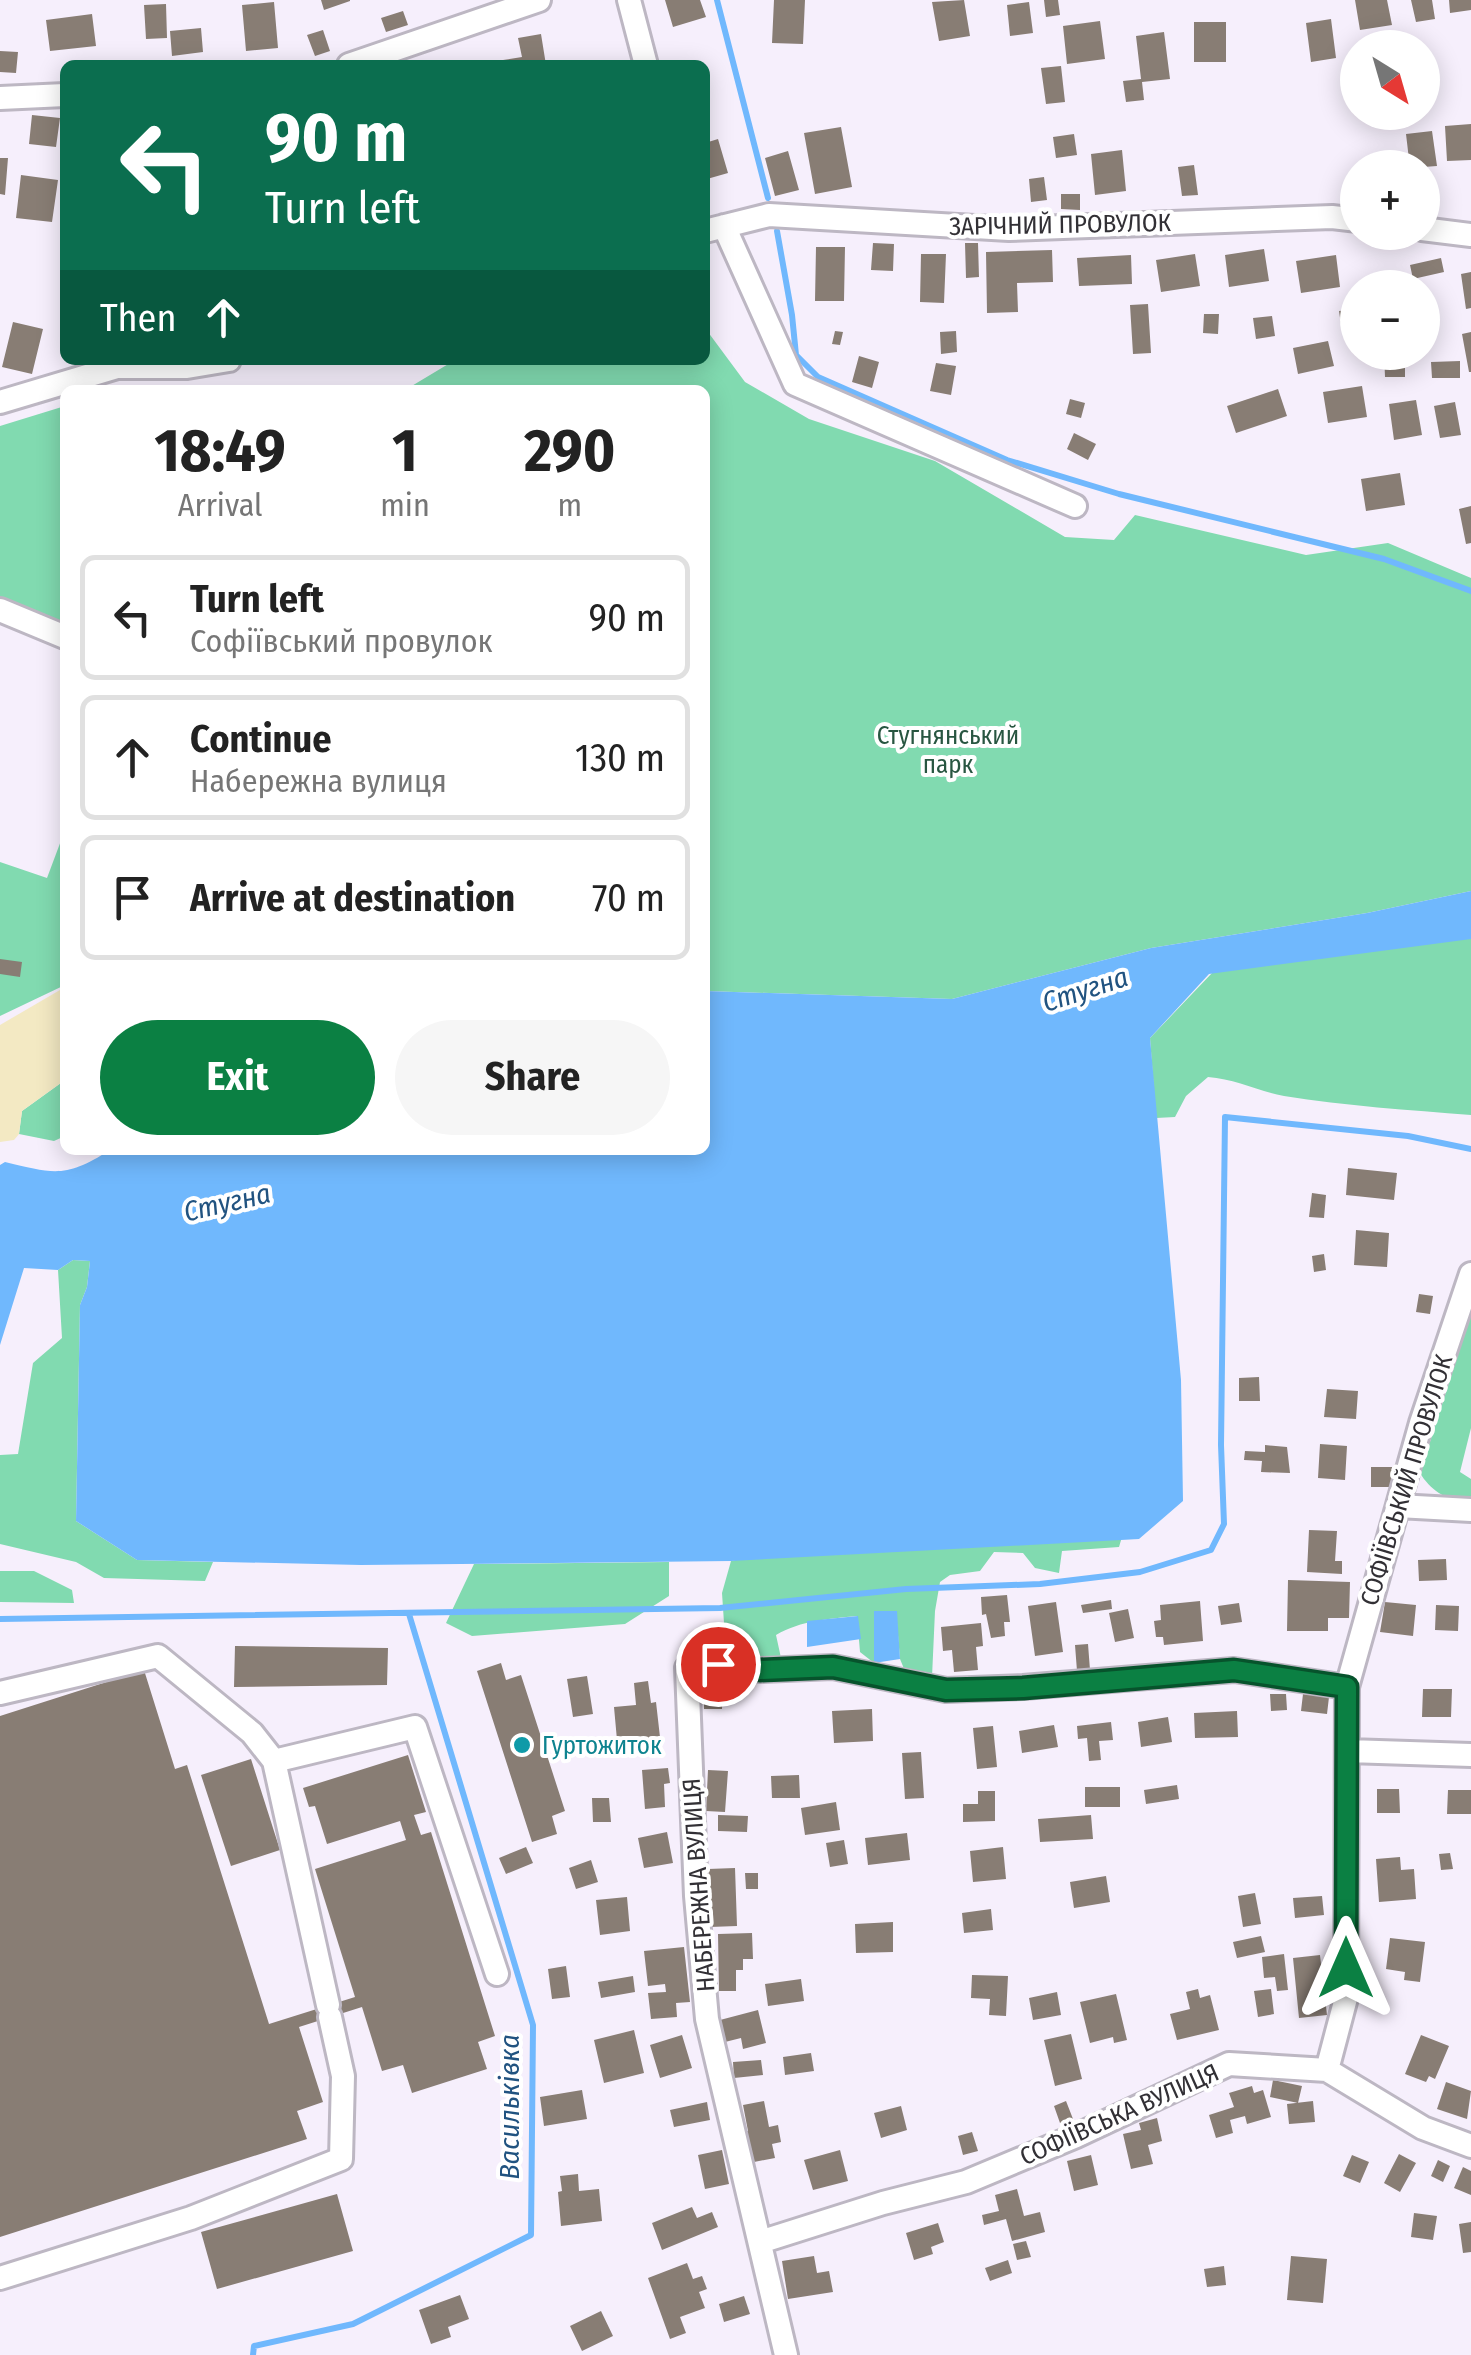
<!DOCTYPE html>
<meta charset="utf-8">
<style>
body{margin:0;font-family:"Fira Sans Condensed",sans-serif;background:#f6f6f6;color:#222;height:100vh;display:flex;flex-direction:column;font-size:38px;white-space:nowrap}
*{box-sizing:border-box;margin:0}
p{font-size:32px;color:#767676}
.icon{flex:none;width:55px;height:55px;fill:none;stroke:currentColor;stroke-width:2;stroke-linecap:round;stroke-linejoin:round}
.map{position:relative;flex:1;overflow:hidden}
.side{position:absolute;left:60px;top:385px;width:650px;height:770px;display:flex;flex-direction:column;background:#fff;border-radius:15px;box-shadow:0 5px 25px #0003}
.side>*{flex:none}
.top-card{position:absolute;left:60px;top:60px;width:650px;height:305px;border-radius:15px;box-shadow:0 5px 25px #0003;background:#0b6e4f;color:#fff;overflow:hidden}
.needle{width:65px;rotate:143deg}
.controls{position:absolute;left:1340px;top:30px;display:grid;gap:20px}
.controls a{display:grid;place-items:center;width:100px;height:100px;border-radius:50%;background:#fff;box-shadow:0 5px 25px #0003;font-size:50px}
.pin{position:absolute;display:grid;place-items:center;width:85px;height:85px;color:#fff;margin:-42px;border:5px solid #fff;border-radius:50%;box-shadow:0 2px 10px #0007}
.me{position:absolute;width:110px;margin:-55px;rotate:0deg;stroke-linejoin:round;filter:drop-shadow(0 0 8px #0008)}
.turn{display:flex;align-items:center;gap:35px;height:210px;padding:0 40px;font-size:45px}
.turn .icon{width:130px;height:130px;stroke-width:2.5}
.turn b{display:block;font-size:70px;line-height:85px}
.then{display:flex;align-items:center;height:95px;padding:0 40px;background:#0003;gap:20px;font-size:38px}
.eta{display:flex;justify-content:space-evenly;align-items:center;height:170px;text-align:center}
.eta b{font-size:60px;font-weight:700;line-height:70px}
.button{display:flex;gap:20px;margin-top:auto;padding:20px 40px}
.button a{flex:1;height:115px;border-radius:60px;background:#0b8043;color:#fff;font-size:40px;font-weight:700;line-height:115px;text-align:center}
.button a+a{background:#f6f6f6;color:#222}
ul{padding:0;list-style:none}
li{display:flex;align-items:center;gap:30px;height:125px;margin:0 20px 15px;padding:0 20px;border:5px solid #e0e0e0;border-radius:15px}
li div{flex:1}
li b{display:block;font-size:38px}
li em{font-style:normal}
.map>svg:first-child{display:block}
.green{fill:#81dab0}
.sand{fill:#f3e9c3}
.water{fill:#70b8fd}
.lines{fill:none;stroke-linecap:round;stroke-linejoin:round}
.stream{stroke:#70b8fd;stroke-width:6}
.building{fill:#887d74}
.minor-casing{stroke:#bdb7c3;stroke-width:28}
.minor{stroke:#fff;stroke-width:22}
.route-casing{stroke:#07532c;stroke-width:25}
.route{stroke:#0b8043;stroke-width:18}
.culture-dot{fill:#0f9aa8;stroke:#fff;stroke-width:4}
.labels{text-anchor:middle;stroke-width:8;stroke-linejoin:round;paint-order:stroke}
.street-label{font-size:25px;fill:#323035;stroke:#fff}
.park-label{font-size:25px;fill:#285641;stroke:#fff}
.culture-label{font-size:25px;fill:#0d838f;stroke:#fff;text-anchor:start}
.water-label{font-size:28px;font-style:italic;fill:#215380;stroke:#fff}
</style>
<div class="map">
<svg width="1471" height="2355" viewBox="0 0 1471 2355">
<rect width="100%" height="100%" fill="#f6effc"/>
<!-- green -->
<path class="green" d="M705 328 745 382 809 419 935 461 1065 537 1114 540 1135 515 1306 555 1388 543 1471 578V891L1367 913 1151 948 952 999 705 991V390H405L455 360H705Z
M65 406V623L0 599V426Z
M65 830V908H62L65 985 0 1016V862L47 878Z
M1471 933V1115C1409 1110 1346 1106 1284 1096 1258 1091 1235 1079 1208 1077L1186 1096 1175 1117 1156 1118 1150 1038 1213 972Z
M65 1080V1136L54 1141 19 1134 22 1111Z
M73 1260 90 1261 87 1287 80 1305 76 1521 137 1560 213 1562 205 1581 104 1578 76 1562 0 1544V1455L18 1454 33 1363 62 1338 58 1270Z
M1471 1314V1428L1460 1472 1471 1479V1501C1450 1504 1430 1490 1420 1473Z
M1127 1520 1119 1547 1062 1551 1059 1573 1035 1568 1023 1553 994 1552 980 1571 950 1575 940 1582 935 1611 932 1677 907 1676 900 1659 896 1611H874V1663L860 1652 857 1616C828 1619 802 1620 776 1635L781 1658C754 1664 727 1660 704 1646L713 1631 724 1623 722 1593 731 1561 866 1528Z
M669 1562V1596L625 1624 472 1636 446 1623 474 1564Z
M0 1571H34L72 1590 74 1603 0 1602Z"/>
<!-- sand -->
<path class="sand" d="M60 990 65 996V1080L22 1111 19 1134 14 1140 0 1142V1025Z"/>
<!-- water -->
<path class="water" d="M1471 891V939L1209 974 1150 1038 1181 1380 1183 1501 1139 1539 731 1561 361 1565 137 1560 76 1521 80 1305 87 1287 90 1261 73 1260 58 1270 24 1268 0 1345V1165L5 1162C55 1174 66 1178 110 1150H705V991L952 999 1151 948 1367 913Z
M874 1611H897L900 1659 874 1663Z
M858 1616 861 1639 807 1647V1621Z"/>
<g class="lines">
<!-- stream -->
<path class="stream" d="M717 0 768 198
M777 231 792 315 796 355 818 377 1007 460 1119 494 1384 559 1471 591
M0 1619 720 1608 906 1589 1040 1584 1140 1572 1211 1550 1224 1524 1221 1445 1225 1117 1408 1136 1471 1149
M253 2355 254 2346 353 2324 531 2235 533 2025 409 1614"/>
</g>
<!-- building -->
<path class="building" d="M321 0H350V1L324 10Z
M665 0H700L706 17 673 27Z
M774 0H805L803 44 772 43Z
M964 0 970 36 939 41 932 2Z
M1044 0H1058L1060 15 1046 17Z
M1355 0H1387L1392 25 1360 30Z
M1411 0H1432L1435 19 1416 22Z
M1449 0H1471V10L1450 13Z
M274 2 278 48 246 51 242 5Z
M1029 2 1033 33 1010 36 1007 5Z
M166 4 167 38 146 39 144 5Z
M403 11 408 25 386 32 381 18Z
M92 14 96 46 50 51 46 20Z
M1331 19 1336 58 1311 62 1306 23Z
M1100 21 1105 59 1067 64 1063 26Z
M1194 22H1226V62H1194Z
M201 28 203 52 172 56 170 31Z
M323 30 330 51 315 56 307 35Z
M1164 32 1170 79 1142 82 1144 100 1126 102 1123 81 1141 79 1136 36Z
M541 34 546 65H504L503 60 522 57 518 38Z
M0 51 18 52 16 73 0 72Z
M1061 66 1065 102 1046 104 1041 68Z
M32 115 60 118 56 147 29 144Z
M1471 124V160L1447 161 1445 126Z
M841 127 852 187 815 194 804 133Z
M1432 131 1437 166 1410 168 1406 134Z
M1074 134 1077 155 1056 158 1053 137Z
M718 139 728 173 707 179 705 143Z
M1122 150 1126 191 1095 195 1091 154Z
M788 151 799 190 775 196 765 158Z
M0 158H8L5 195 0 194Z
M1194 165 1198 195 1182 196 1178 167Z
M21 175 58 180 52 222 16 218Z
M1044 177 1047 200 1031 202 1029 179Z
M1061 194H1080V210L1061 209Z
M873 243 894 244 893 271 871 270Z
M965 243H978L979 277 966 278Z
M816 247H845L844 301H815Z
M1264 249 1269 281 1229 287 1225 255Z
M1052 250 1053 282 1017 283 1018 312 987 313 986 252Z
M921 254H946L944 303 920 302Z
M1195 254 1200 286 1161 292 1156 260Z
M1131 255 1132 284 1079 286 1077 258Z
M1336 255 1340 287 1301 293 1296 261Z
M1441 258 1444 272 1413 279 1410 265Z
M1471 272V308L1466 309 1461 274Z
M1148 304 1151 353 1133 354 1130 305Z
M1358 309V329L1342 331 1339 311Z
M1204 314H1219L1218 334 1203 333Z
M1272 316 1275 336 1256 339 1253 318Z
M13 322 43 329 32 374 2 367Z
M835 331 843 332 840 345 832 344Z
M956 331 957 352 941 354 940 332Z
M1471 332V372H1469L1462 334Z
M1328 341 1334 366 1298 374 1293 348Z
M1384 352H1405V377H1385Z
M859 356 879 362 872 388 852 382Z
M1460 361V378H1432L1431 362Z
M936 363 956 366 951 395 930 391Z
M1362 386 1367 417 1328 423 1323 392Z
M1278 389 1287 416 1236 433 1227 406Z
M1070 399 1085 403 1081 418 1066 414Z
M1416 400 1422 435 1394 440 1389 404Z
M1455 402 1461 435 1440 438 1434 406Z
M1074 433 1096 444 1088 460 1067 449Z
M1400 473 1405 505 1366 511 1361 479Z
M1471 506V543L1466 544 1459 509Z
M0 959 22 962 20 977 0 974Z
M1348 1168 1397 1173 1394 1200 1346 1195Z
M1312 1193 1326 1195 1324 1218 1309 1217Z
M1356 1230 1389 1233 1387 1267 1354 1265Z
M1324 1254 1326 1270 1314 1272 1312 1256Z
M1419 1294 1433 1296 1430 1314 1416 1312Z
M1259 1377 1260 1401H1239V1378Z
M1327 1389 1358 1391 1356 1419 1324 1417Z
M1320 1444 1347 1446 1345 1480 1318 1478Z
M1265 1445 1287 1447 1290 1473 1261 1472 1262 1461 1244 1460 1245 1451 1265 1452Z
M1371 1467H1392V1487H1371Z
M1309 1530 1337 1531 1335 1561H1342V1574L1307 1572Z
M1446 1559 1447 1580 1419 1581 1418 1560Z
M1288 1580 1350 1582 1349 1618H1328V1631H1287Z
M1007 1595 1010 1622H1004L1005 1636 991 1638 986 1614 982 1615 981 1597Z
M1111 1600 1112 1609 1083 1613 1081 1605Z
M1200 1601 1203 1641 1164 1645 1163 1637H1156L1154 1621 1161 1620 1160 1605Z
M1056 1602 1063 1652 1035 1656 1028 1606Z
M1385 1602 1416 1605 1413 1636 1380 1632Z
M1239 1603 1242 1622 1221 1625 1218 1606Z
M1436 1605 1459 1606 1458 1631 1435 1630Z
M1128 1609 1134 1638 1115 1642 1109 1613Z
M981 1623 983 1646 976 1647 978 1670 954 1672 952 1650 943 1651 941 1627Z
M1088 1644 1090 1670 1077 1671 1075 1645Z
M235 1646 388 1648 387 1685 234 1687Z
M501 1663 506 1680 521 1675 565 1811 552 1816 557 1834 532 1842 477 1671Z
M144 1670 175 1769 187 1765 269 2024 355 1997 315 1869 406 1840 400 1821 327 1844 315 1806 309 1807 303 1788 408 1755 426 1812 414 1815 421 1835 431 1832 495 2036 478 2042 487 2069 412 2093 403 2065 382 2071 362 2007 299 2027 323 2102 297 2111 307 2139 0 2237V1716Z
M587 1676 593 1714 573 1717 567 1679Z
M648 1681 651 1703 656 1702 661 1746 618 1751 614 1707 636 1705 634 1683Z
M704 1686H723L722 1709H704Z
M1423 1689H1452L1451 1717H1422Z
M1270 1694H1286L1287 1710 1271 1711Z
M1303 1694 1329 1697 1327 1714 1301 1711Z
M872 1709 873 1741 834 1743 832 1711Z
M1237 1711 1238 1737 1195 1738 1194 1713Z
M1168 1717 1172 1742 1141 1747 1138 1722Z
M1111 1722 1113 1740 1099 1741 1101 1760 1089 1761 1087 1738 1078 1739 1077 1726Z
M1054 1725 1058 1747 1022 1753 1019 1731Z
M993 1726 997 1767 977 1769 973 1728Z
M921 1752 924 1798 905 1799 902 1753Z
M251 1759 280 1850 231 1866 201 1775Z
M668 1768 670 1783 664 1784 665 1807 645 1809 642 1770Z
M708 1770 728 1771 725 1812 706 1811Z
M799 1775 800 1798H772L771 1776Z
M1177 1785 1179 1799 1146 1804 1144 1790Z
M1085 1787H1120V1807H1085Z
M1377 1789H1399L1400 1813H1377Z
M1448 1790H1471V1814H1447Z
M978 1791H995V1821L963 1822V1804H978Z
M592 1798H609L611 1822H593Z
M836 1802 840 1830 805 1835 801 1808Z
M718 1815 748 1816 747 1832 718 1831Z
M1091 1815 1093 1839 1040 1842 1038 1819Z
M667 1832 673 1863 644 1868 638 1838Z
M907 1833 910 1860 868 1865 865 1838Z
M844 1840 848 1864 830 1867 826 1843Z
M526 1847 533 1863 506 1874 499 1858Z
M1003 1847 1006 1879 973 1882 970 1851Z
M1450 1853 1453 1869 1441 1870 1439 1854Z
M1400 1857 1401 1870 1414 1869 1416 1899 1379 1902 1376 1859Z
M591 1860 598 1882 576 1889 569 1868Z
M735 1868 737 1926 710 1927 708 1869Z
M745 1873H758V1889H746Z
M1106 1876 1110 1902 1074 1908 1070 1882Z
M1255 1893 1261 1924 1243 1927 1238 1896Z
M1322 1896 1324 1915 1295 1918 1293 1898Z
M627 1897 630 1931 600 1935 596 1900Z
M991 1909 993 1930 964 1933 962 1913Z
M893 1922V1952L856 1953 855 1924Z
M752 1933 753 1959H743V1970H736V1991H719L718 1934Z
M1261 1936 1265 1952 1237 1958 1233 1942Z
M1390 1938 1425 1942 1420 1982 1404 1980 1405 1972 1386 1969Z
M684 1947 690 2002 676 2003 677 2017 651 2019 648 1993 666 1992 665 1984 648 1986 644 1951Z
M1284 1954 1288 1990 1277 1991 1275 1977 1264 1978 1262 1957Z
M1320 1955 1327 2015 1299 2018 1293 1958Z
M566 1966 570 1997 552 1999 548 1969Z
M972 1975 1008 1976 1006 2016 989 2015 990 1999 971 1998Z
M633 1976 635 1992 601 1998 598 1982Z
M801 1979 804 2001 768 2006 765 1984Z
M1198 1989 1200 1998 1210 1995 1219 2030 1177 2040 1170 2014 1190 2009 1186 1992Z
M1271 1989 1274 2014 1258 2017 1254 1991Z
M1057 1992 1061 2015 1033 2020 1029 1998Z
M1116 1994 1127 2040 1114 2043 1113 2037 1090 2043 1080 2002Z
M758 2010 766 2043 743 2049 741 2038 725 2042 720 2020Z
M634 2030 644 2073 604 2083 594 2040Z
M1071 2034 1082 2079 1055 2086 1044 2040Z
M682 2035 692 2068 660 2078 650 2045Z
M1421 2035 1449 2046 1435 2079 1429 2076 1426 2082 1405 2074Z
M811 2053 814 2071 785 2075 783 2057Z
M761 2060 763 2075 734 2078 733 2062Z
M1273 2080 1302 2086 1298 2103 1270 2097Z
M1446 2082 1471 2091 1467 2119 1437 2109Z
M1252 2086 1254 2093 1263 2090 1271 2117 1247 2124 1245 2116 1230 2120 1233 2133 1216 2138 1209 2115 1234 2107 1229 2093Z
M582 2090 587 2119 544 2126 540 2097Z
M764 2101 769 2127 778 2125 781 2142 772 2144 775 2158 754 2162 751 2148 748 2149 744 2132 748 2131 743 2105Z
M1066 2101 1073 2119 1060 2123 1054 2106Z
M1313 2101 1315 2122 1289 2124 1287 2104Z
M707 2102 710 2120 674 2127 670 2110Z
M901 2106 907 2130 881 2138 874 2113Z
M1157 2118 1162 2141 1148 2145 1153 2164 1131 2169 1123 2134 1141 2130 1139 2123Z
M972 2132 978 2151 963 2155 958 2136Z
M722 2150 729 2184 705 2189 698 2155Z
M840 2150 848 2181 813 2190 804 2160Z
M1399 2154 1416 2163 1400 2192 1384 2183Z
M1091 2155 1098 2185 1074 2191 1067 2161Z
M1352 2155 1369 2162 1360 2183 1343 2176Z
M1438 2160 1450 2166 1443 2182 1431 2176Z
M1463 2167 1471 2171V2195L1454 2188Z
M578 2174 579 2191 599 2189 602 2221 561 2226 558 2192 562 2191 560 2176Z
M1017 2189 1024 2216 1040 2212 1045 2232 1012 2241 1006 2219 984 2225 982 2215 999 2211 995 2195Z
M337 2194 353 2251 217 2289 201 2232Z
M692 2207 697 2218 712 2212 718 2227 662 2250 652 2223Z
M1414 2213 1437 2216 1433 2240 1411 2237Z
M1471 2222V2252L1463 2253 1459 2224Z
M938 2223 944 2242 931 2247 933 2254 914 2260 906 2233Z
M1026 2241 1031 2257 1017 2260 1013 2244Z
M814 2256 817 2273 829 2271 833 2292 788 2299 782 2261Z
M1291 2256 1327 2259 1323 2303 1287 2300Z
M1008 2260 1012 2273 990 2281 985 2268Z
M687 2263 693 2279 702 2276 707 2289 699 2292 705 2308 680 2317 686 2333 670 2339 648 2278Z
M1224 2266 1226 2285 1207 2287 1204 2269Z
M460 2295 469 2319 448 2327 451 2337 431 2344 419 2310Z
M744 2296 750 2314 724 2322 719 2304Z
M601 2311 613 2336 582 2351 570 2326Z"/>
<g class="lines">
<defs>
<path id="minor" d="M629 0 646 65
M349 65 539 0
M0 98 65 95
M724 226 795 384 1075 506
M1422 229 1471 235
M705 231 769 215 1009 229 1332 217 1358 220
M0 402 117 367H187L229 360
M0 610 65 637
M1398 1506 1471 1510
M0 1693 158 1656 252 1733 274 1761 415 1727 497 1974
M1348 1751 1471 1755
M274 1761 328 2005
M1327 2070 1346 1998 1347 1687 1421 1423 1471 1274
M760 2242 883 2203 966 2182 1076 2136 1229 2064 1327 2070 1423 2128 1471 2146
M0 2278 191 2218 341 2159 343 2076 330 2017
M786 2355 707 2019 696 1896 687 1668 718 1664 760 1670 833 1667 946 1690 1023 1687 1234 1670 1347 1687"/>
</defs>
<!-- minor casing -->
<use href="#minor" class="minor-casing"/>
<!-- minor -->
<use href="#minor" class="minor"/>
</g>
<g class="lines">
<defs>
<path id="route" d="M718 1664 760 1670 833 1667 946 1690 1023 1688 1234 1670 1347 1687 1346 1968"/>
</defs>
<!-- route casing -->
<use href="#route" class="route-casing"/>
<!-- route -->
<use href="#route" class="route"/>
</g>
<!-- markers -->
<circle class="culture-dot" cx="522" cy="1745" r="10"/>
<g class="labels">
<!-- street labels -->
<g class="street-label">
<text transform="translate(1060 224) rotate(-1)" y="9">ЗАРІЧНИЙ ПРОВУЛОК</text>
<text transform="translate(1406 1480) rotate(-73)" y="9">СОФІЇВСЬКИЙ ПРОВУЛОК</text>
<text transform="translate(698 1885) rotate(-94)" y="9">НАБЕРЕЖНА ВУЛИЦЯ</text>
<text transform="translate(1119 2114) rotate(-24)" y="9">СОФІЇВСЬКА ВУЛИЦЯ</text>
</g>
<!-- park labels -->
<g class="park-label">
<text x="948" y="744">Стугнянський<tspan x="948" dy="29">парк</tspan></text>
</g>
<!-- culture labels -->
<g class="culture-label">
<text x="542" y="1754">Гуртожиток</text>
</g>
<!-- water labels -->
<g class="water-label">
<text transform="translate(1085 989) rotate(-18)" y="10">Стугна</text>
<text transform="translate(227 1202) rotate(-13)" y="10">Стугна</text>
<text transform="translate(509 2107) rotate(-90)" y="10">Васильківка</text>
</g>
</g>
</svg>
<div class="controls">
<a><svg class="needle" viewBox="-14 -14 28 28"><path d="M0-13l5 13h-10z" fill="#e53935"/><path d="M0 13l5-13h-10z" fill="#767676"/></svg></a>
<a>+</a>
<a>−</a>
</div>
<div class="pin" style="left:718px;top:1664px;background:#d93025"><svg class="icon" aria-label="arrive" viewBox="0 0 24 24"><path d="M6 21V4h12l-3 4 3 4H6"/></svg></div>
<svg class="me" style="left:1346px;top:1968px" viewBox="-20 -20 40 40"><path d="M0-17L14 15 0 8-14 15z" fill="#0b8043" stroke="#fff" stroke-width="4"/></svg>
<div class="top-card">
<div class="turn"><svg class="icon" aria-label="left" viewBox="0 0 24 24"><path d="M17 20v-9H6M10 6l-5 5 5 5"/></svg><div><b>90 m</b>Turn left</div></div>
<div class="then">Then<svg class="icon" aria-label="ahead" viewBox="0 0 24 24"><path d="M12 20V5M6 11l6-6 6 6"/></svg></div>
</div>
<section class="side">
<div class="eta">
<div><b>18:49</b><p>Arrival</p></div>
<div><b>1</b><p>min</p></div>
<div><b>290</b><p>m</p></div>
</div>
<ul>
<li><svg class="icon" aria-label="left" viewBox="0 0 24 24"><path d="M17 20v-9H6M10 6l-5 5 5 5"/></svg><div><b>Turn left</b><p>Софіївський провулок</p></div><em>90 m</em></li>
<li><svg class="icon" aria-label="ahead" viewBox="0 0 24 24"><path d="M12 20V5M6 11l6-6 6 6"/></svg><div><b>Continue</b><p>Набережна вулиця</p></div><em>130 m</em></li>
<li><svg class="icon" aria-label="arrive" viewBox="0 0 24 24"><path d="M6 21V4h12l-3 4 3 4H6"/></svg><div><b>Arrive at destination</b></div><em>70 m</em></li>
</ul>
<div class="button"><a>Exit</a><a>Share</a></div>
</section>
</div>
